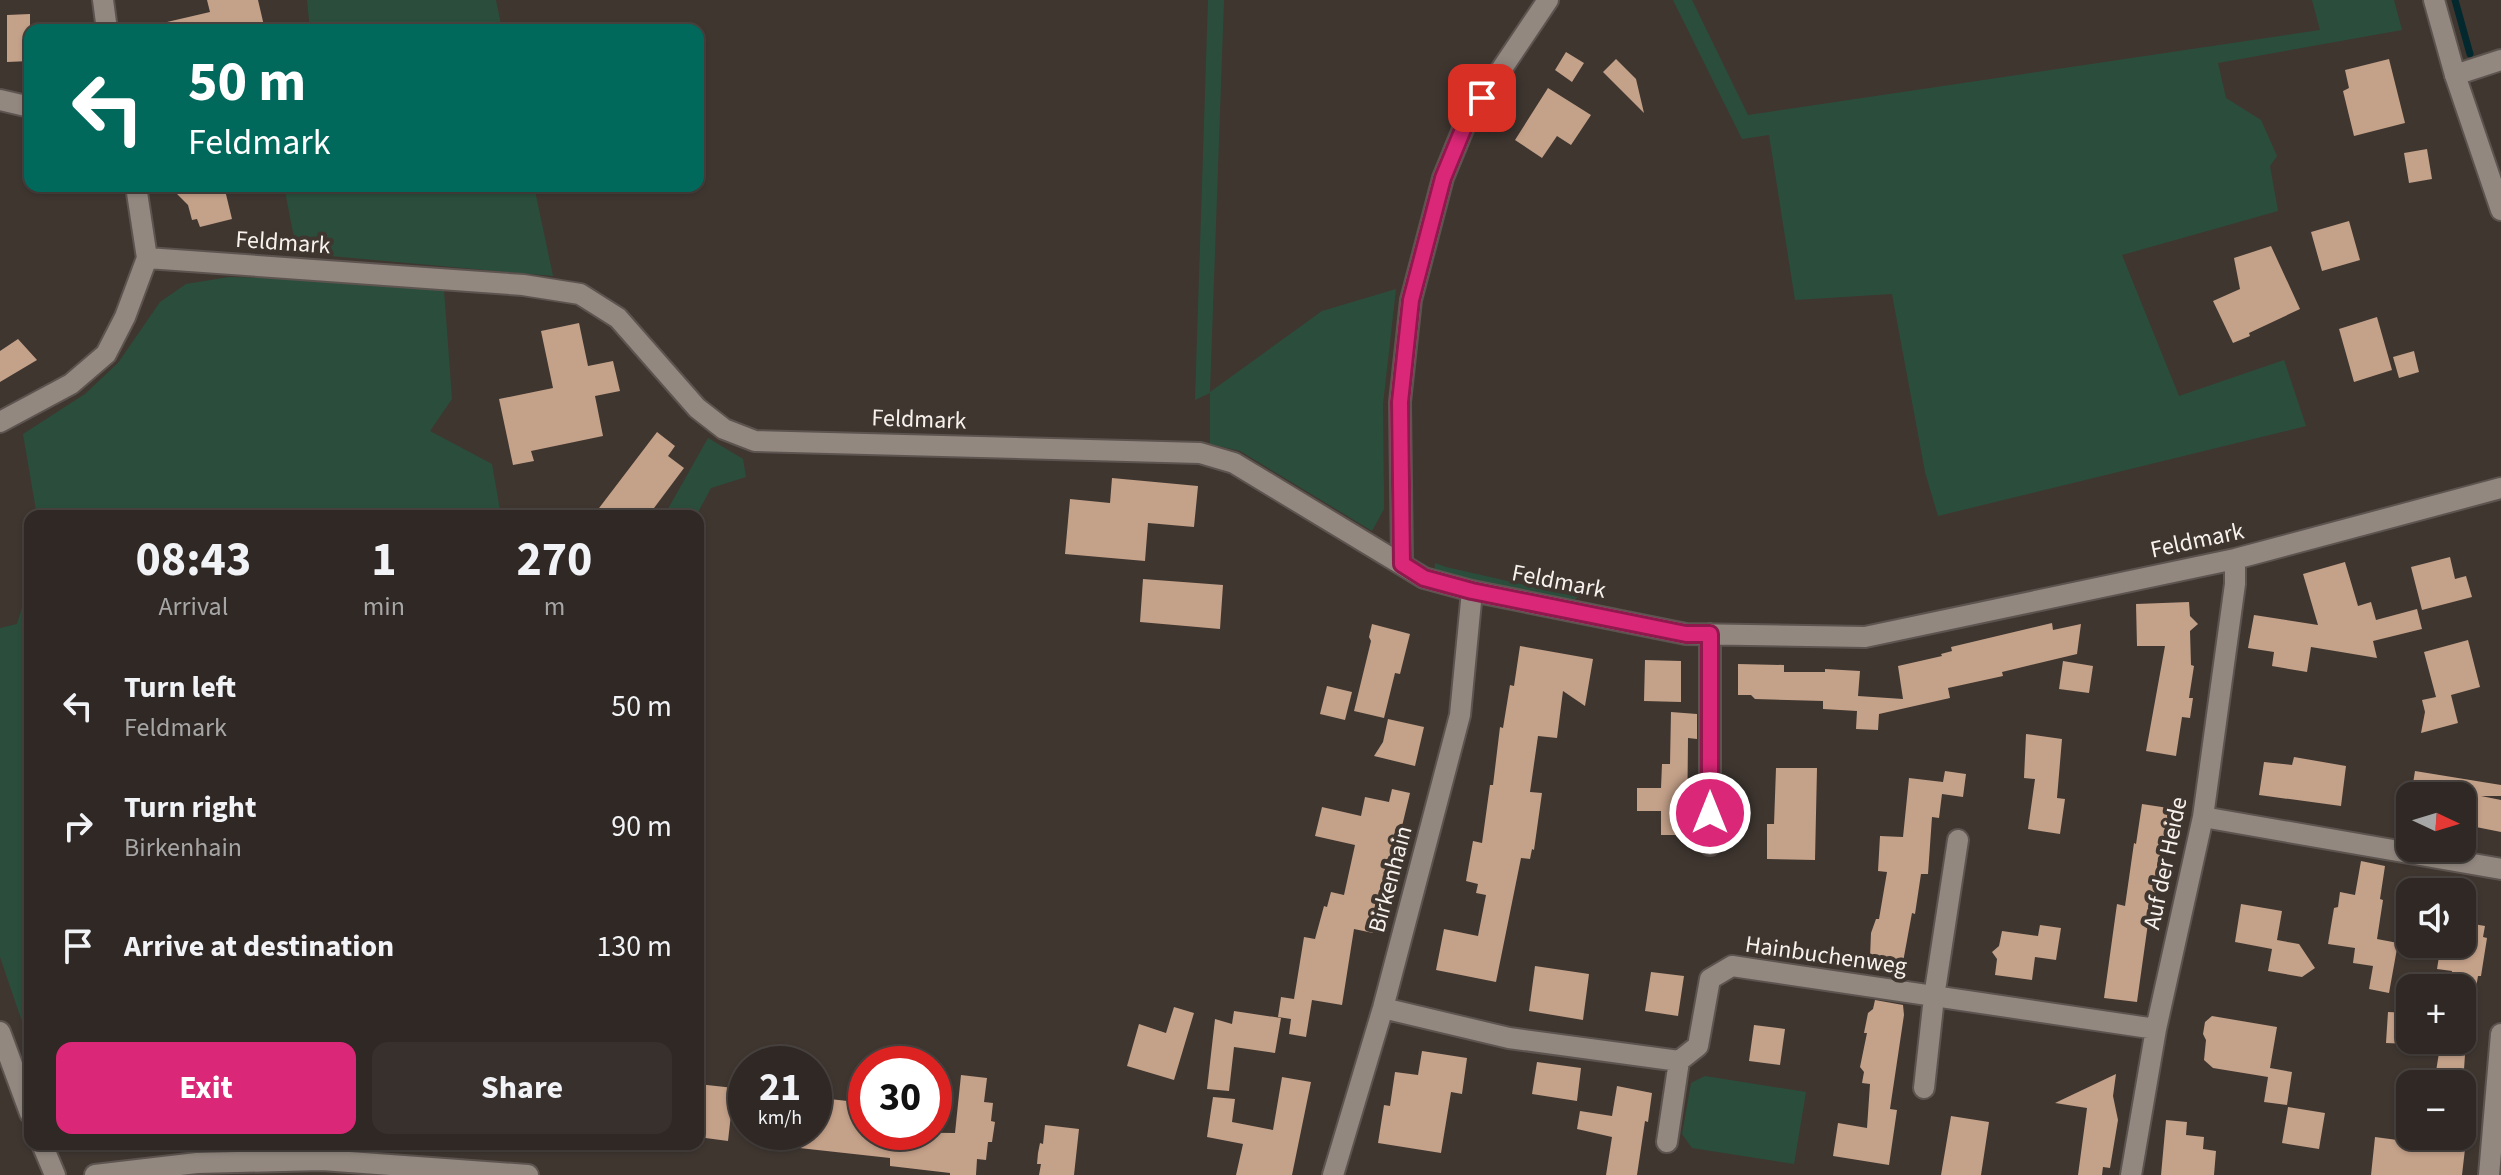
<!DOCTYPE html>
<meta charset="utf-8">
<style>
body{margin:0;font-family:"Source Sans 3",sans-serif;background:#37302c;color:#f1f3f6;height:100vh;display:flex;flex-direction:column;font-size:30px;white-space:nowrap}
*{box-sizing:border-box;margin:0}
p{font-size:26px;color:#a7a6a6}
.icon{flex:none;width:44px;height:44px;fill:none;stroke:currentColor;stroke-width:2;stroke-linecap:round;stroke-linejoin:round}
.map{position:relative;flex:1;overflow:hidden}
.drawer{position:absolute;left:24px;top:510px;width:680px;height:640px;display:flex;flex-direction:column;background:#2f2824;border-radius:16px;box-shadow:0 2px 6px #0004,0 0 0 2px #4a4441}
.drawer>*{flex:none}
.banner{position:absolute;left:24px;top:24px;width:680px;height:168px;border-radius:16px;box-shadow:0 2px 6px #0004,0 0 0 2px #4a4441;background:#00695c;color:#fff;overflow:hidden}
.needle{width:52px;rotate:94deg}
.fabs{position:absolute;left:2396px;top:782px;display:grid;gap:16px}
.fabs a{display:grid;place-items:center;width:80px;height:80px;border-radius:16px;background:#2f2824;box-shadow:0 2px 6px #0004,0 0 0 2px #4a4441;font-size:40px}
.speed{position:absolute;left:728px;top:1046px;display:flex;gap:16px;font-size:40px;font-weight:700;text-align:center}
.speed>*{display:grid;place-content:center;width:104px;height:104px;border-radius:50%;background:#2f2824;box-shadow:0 2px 6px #0004,0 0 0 2px #4a4441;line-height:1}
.speed small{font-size:20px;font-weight:400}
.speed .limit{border:12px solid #d22;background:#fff;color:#111}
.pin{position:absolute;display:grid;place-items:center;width:68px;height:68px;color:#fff;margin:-34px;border-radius:16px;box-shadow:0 4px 12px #0006}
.me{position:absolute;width:88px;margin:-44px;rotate:0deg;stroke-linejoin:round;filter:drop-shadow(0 0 6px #0008)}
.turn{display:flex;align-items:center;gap:28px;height:168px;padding:0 32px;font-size:36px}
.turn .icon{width:104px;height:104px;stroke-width:2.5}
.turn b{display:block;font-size:56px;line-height:68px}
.eta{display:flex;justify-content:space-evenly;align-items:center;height:136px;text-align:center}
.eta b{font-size:48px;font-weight:700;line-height:56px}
.button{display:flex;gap:16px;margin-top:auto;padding:16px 32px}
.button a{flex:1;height:92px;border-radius:16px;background:#db2777;color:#fff;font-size:32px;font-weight:700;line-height:92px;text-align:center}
.button a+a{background:#37302c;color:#f1f3f6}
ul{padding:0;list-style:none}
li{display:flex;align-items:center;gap:24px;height:120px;padding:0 32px}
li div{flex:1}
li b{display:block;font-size:30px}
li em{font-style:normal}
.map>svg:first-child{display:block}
.green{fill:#2b4e3c}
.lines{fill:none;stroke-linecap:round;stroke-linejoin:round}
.stream{stroke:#03292f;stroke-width:7}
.building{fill:#c4a189}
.minor-casing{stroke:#5d5450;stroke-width:24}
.secondary-casing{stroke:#5d5450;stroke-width:24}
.minor{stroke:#928880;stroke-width:20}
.secondary{stroke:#928880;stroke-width:20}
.route-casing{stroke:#8e194d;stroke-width:20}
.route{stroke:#db2777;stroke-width:14}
.labels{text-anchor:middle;stroke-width:8;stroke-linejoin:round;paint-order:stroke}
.street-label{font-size:24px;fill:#f8f2ee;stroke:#3f3630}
</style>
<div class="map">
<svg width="2501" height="1175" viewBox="0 0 2501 1175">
<rect width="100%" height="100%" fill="#3f3630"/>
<!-- green -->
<path class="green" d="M307 0H496L502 30H310Z
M1208 0H1224L1210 392 1322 311 1396 289 1383 404 1384 509 1372 531 1240 451 1210 444V393L1195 400Z
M1673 0H1692L1748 115 2320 30 2312 0H2394L2402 30 2218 63 2226 98 2261 120 2277 156 2270 166 2278 211 2122 255 2179 396 2284 360 2306 426 1938 516 1925 472 1892 294 1795 300 1769 135 1742 139Z
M284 186H534L553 276 297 253Z
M229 277 301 279 444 290 452 399 430 431 492 464 501 516H37L23 434 85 394 118 363 160 302 186 284Z
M708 438 743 459 746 477 711 488 696 516H664Z
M1435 563 1446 567 1578 597 1569 604 1434 575Z
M30 580V1045L0 957V628L17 624Z
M1705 1076 1806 1092 1794 1164 1692 1148 1682 1134 1691 1083Z"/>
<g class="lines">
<!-- stream -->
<path class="stream" d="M2455 0 2470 54"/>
</g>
<!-- building -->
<path class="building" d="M207 0H258L265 30H168L167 22 210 12Z
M30 14V61L7 62V15Z
M1566 52 1584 63 1572 82 1555 70Z
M1616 59 1636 79 1644 113 1603 72Z
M2389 59 2405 123 2354 136 2343 91 2349 88 2345 70Z
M1548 88 1591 115 1571 145 1557 136 1542 158 1515 140Z
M2427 149 2432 179 2409 183 2404 153Z
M169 186H224L232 219 200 227 197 219 192 220 188 205Z
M2349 221 2360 260 2322 271 2311 232Z
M2271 246 2300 309 2249 333 2250 336 2233 343 2213 301 2240 289 2234 258Z
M2377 317 2392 370 2354 382 2339 329Z
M579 323 588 366 613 361 620 391 595 396 603 436 531 451 534 461 513 465 499 399 553 388 541 331Z
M18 339 37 360 0 382V351Z
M2414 351 2419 372 2399 378 2393 357Z
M657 432 675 446 668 456 684 468 648 516H593Z
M1112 478 1198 486 1194 527 1148 523 1145 561 1065 554 1070 499 1110 503Z
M2450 557 2455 579 2466 576 2472 597 2422 610 2411 567Z
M2345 562 2358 606 2371 602 2376 620 2417 609 2422 629 2373 641 2377 658 2311 647 2307 672 2272 666 2274 652 2248 648 2254 615 2318 625 2303 574Z
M1143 579 1223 585 1220 629 1140 622Z
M2189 602 2190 616 2198 624 2190 631 2191 665 2194 666 2189 698H2193L2190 718 2182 717 2176 756 2146 751 2165 646H2137L2136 604Z
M2052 623 2053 630 2081 624 2077 654 2002 672 2003 676 1948 688 1950 698 1879 714 1878 730 1856 729 1857 711 1823 709V701L1755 699 1751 695H1738V664L1784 665V672H1825V669L1860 671 1858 696 1903 699 1898 666 1942 656 1941 654 1952 651 1951 647Z
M1372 624 1410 634 1400 674 1395 673 1384 718 1354 711 1371 641 1369 637Z
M2468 640 2480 687 2451 695 2458 723 2421 733 2425 712 2422 700 2436 697 2424 652Z
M1520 646 1593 659 1585 706 1563 691 1557 738 1538 736 1530 792 1542 793 1534 850 1532 849 1530 859 1521 858 1496 982 1436 970 1444 929 1478 936 1486 895 1476 893 1478 884 1466 881 1473 841 1482 843 1490 785H1493L1500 727 1503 728 1510 685 1514 686Z
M1645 660 1681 661V702L1644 701Z
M2063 661 2093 666 2089 693 2059 689Z
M1327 686 1352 692 1345 720 1320 714Z
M1671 712 1697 714V739L1688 738 1687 835H1661V811H1637V788H1661L1662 764H1670Z
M1388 719 1424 727 1415 766 1374 756 1383 742Z
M2026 734 2062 739 2057 798 2065 799 2060 834 2028 829 2035 779 2024 778Z
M2294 757 2346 766 2341 806 2259 795 2264 762 2292 765Z
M1776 768H1817L1815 860 1767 859V824H1774Z
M1945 771 1966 774 1963 797 1942 794 1939 818 1932 817 1928 874H1921L1915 914 1912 913 1903 962 1870 957 1871 933 1876 919H1879L1887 872 1878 871 1880 836 1903 837 1909 778 1943 782Z
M2415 771 2501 785V796H2481L2501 800V832L2476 827 2473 845 2462 844V796H2411Z
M1392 789 1410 793 1398 843 1394 842 1373 933 1354 929 1342 1005 1312 1000 1306 1037 1289 1034 1291 1019 1278 1017 1281 997 1294 999 1304 937 1315 939 1324 906 1327 907 1331 892 1344 895 1355 845 1315 836 1322 807 1361 816 1365 797 1389 802Z
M2142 804 2175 809 2170 850 2165 849 2156 910 2150 909 2137 1002 2104 998 2117 904 2125 906 2134 843 2136 844Z
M2361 861 2385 866 2380 899 2383 900 2377 939 2398 943 2389 993 2369 989 2373 966 2353 963 2355 948 2328 944 2334 908 2338 907 2340 892 2355 895Z
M2241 904 2282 911 2277 940 2299 944 2315 968 2302 977 2268 971 2272 949 2235 942Z
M2462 922 2485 926 2483 937 2487 938 2481 976H2478L2476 988H2449L2452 971 2437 969 2441 944H2462Z
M2040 925 2061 928 2056 960 2035 957 2032 980 1995 975 1997 959 1992 952 1999 946 2002 931 2038 936Z
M1535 966 1589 974 1583 1020 1529 1011Z
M1651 972 1684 976 1678 1016 1645 1011Z
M1875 1000 1903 1005 1904 1015 1890 1109 1897 1110 1889 1165 1833 1156 1838 1123 1867 1128 1870 1084 1862 1083 1864 1072 1860 1067 1867 1033H1864L1868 1013 1873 1009Z
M1174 1007 1194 1013 1174 1080 1127 1066 1139 1024 1166 1033Z
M1234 1011 1281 1018 1275 1053 1234 1047 1229 1091 1207 1089 1215 1019 1232 1024Z
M2388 1012 2410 1013V1044L2386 1043Z
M2212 1016 2277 1027 2270 1068 2292 1072 2287 1105 2264 1102 2268 1077 2213 1068 2204 1060 2206 1040 2203 1034 2205 1022Z
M1754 1025 1785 1029 1780 1065 1749 1061Z
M2441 1040H2466L2463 1084H2434Z
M1422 1051 1467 1058 1462 1094 1451 1092 1441 1153 1378 1143 1384 1105 1390 1106 1395 1072 1418 1075Z
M1537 1062 1581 1068 1577 1101 1532 1094Z
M2116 1074 2113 1096 2118 1120 2110 1168 2103 1167 2102 1175H2078L2087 1108 2055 1103Z
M961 1075 987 1078 984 1102 993 1103 991 1121 995 1122 992 1142H988L986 1160 977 1159 976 1175H950V1173L890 1166V1158L772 1145V1132H816L820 1098 866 1103V1132L955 1133Z
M1282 1077 1311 1082 1292 1175H1236L1243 1144 1207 1137 1213 1097 1235 1099 1232 1122 1273 1130Z
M698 1084 734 1088 728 1141 698 1137Z
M1617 1086 1652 1093 1648 1122 1645 1121 1637 1175H1606L1612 1137 1577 1129 1580 1111 1612 1116Z
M2288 1107 2325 1113 2319 1149 2282 1143Z
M1951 1116 1989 1122 1981 1175H1941Z
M2166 1120 2187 1122 2186 1135 2204 1137 2203 1149 2216 1151 2214 1175H2161Z
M1045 1125 1079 1129 1074 1175H1039L1041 1164H1037L1038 1153 1040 1143 1043 1144Z
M2375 1137 2465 1149 2462 1175H2371Z"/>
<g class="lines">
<defs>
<path id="minor" d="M103 0 107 30
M2455 75 2501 60
M0 100 30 107
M147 258 523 285 580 294 618 318 697 408 724 429 755 441 1200 453 1234 463 1424 578 1472 591 1686 634 1865 637 2235 559 2501 488
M0 422 71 384 106 354 125 317 147 258 136 186
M1402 564 1400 402 1411 300 1443 178 1466 122 1548 0
M2203 817 2501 869
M1710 845V634
M1383 1008 1509 1038 1679 1061 1698 1046 1710 979 1732 966 2156 1029
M0 1032 30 1113
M1924 1088 1934 997 1958 840
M1667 1142 1679 1061
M42 1144 55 1175
M1333 1175 1383 1008 1460 715 1472 591
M2131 1175 2156 1029 2203 817 2235 584V559
M2489 1175 2501 1034"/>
<path id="secondary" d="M2434 0 2455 75 2501 210
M95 1175 197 1163 322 1160 528 1175"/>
</defs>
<!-- minor casing -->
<use href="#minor" class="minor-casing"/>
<!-- secondary casing -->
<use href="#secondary" class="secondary-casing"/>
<!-- minor -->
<use href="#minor" class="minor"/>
<!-- secondary -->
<use href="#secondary" class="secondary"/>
</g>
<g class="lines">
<defs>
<path id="route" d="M1482 98 1466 122 1443 178 1411 300 1400 402 1402 564 1424 578 1472 591 1686 634H1710V813"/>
</defs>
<!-- route casing -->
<use href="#route" class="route-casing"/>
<!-- route -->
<use href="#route" class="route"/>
</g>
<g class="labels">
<!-- street labels -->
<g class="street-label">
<text transform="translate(283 242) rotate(4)" y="8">Feldmark</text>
<text transform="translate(919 419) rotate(2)" y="8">Feldmark</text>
<text transform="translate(2197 540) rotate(-12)" y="8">Feldmark</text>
<text transform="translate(1559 581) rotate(11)" y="8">Feldmark</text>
<text transform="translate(2165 863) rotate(-78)" y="8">Auf der Heide</text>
<text transform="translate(1390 879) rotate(-75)" y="8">Birkenhain</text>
<text transform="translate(1826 955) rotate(8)" y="8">Hainbuchenweg</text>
</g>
</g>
</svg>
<div class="fabs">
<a><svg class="needle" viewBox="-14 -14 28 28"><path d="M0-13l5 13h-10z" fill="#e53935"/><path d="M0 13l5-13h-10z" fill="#a7a6a6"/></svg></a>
<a><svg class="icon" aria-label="sound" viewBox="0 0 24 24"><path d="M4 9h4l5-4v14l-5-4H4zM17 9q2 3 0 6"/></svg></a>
<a>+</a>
<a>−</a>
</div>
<div class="speed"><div>21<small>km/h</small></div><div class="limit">30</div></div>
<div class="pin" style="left:1482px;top:98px;background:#d93025"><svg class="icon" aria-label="arrive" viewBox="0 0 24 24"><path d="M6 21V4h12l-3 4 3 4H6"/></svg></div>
<svg class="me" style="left:1710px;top:813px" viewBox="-20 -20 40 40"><circle r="17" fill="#db2777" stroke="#fff" stroke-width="3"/><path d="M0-11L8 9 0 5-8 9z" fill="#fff"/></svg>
<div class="banner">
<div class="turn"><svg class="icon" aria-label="left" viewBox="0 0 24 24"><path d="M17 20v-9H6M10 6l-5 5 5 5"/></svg><div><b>50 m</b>Feldmark</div></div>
</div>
<section class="drawer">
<div class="eta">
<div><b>08:43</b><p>Arrival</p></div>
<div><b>1</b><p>min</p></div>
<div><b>270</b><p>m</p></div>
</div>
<ul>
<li><svg class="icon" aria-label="left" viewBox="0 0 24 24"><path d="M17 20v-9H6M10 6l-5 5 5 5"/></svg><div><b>Turn left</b><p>Feldmark</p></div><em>50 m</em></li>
<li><svg class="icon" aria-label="right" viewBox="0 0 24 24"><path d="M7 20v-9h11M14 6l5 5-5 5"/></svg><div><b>Turn right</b><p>Birkenhain</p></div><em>90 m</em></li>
<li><svg class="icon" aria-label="arrive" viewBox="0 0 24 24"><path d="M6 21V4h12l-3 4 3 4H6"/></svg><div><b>Arrive at destination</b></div><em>130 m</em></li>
</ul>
<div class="button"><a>Exit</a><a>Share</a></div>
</section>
</div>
